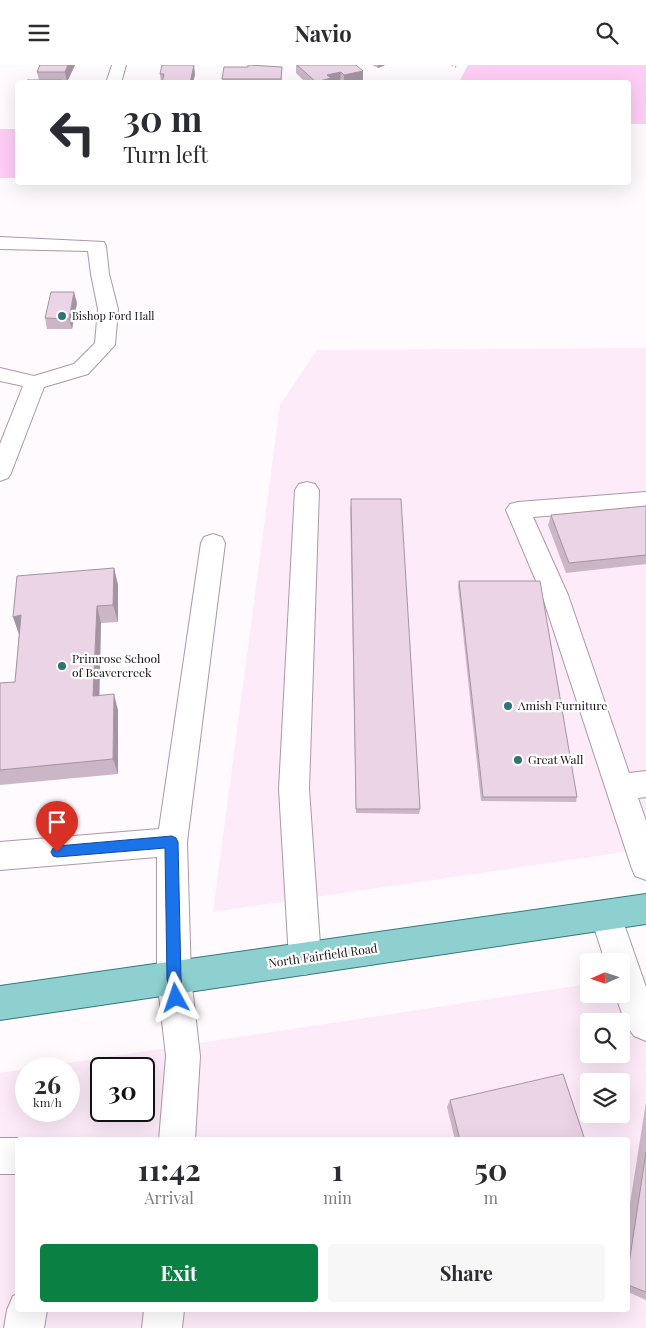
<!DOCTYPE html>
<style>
body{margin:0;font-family:"Playfair Display",serif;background:#f7f7f7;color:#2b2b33;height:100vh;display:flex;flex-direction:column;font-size:19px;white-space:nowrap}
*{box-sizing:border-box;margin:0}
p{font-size:16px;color:#7c7c81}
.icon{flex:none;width:28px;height:28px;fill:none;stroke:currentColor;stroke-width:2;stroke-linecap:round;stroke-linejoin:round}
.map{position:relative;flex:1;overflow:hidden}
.sheet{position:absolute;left:15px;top:1072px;width:615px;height:175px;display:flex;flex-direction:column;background:#fff;border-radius:5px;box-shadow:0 5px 20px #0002}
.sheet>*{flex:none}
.top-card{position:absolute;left:15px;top:15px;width:616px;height:105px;border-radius:5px;box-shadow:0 5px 20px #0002;background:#fff;color:#2b2b33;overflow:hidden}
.needle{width:32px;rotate:267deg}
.tools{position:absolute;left:580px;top:888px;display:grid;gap:10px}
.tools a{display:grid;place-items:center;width:50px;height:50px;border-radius:5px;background:#fff;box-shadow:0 5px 20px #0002;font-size:25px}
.speed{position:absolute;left:15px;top:992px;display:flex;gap:10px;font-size:25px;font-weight:700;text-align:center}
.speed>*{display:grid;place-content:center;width:65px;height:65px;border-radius:50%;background:#fff;box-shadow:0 5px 20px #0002;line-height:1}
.speed small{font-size:12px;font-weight:400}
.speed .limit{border:2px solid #111;border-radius:8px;background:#fff;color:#111}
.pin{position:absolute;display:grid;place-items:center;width:42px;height:42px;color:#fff;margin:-51px -21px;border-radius:50% 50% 50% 0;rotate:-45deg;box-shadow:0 0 5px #0007}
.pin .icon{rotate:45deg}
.me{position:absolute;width:55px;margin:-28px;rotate:355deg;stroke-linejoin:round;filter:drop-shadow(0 0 4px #0008)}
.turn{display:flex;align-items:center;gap:18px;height:105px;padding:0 25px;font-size:22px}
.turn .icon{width:65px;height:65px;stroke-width:2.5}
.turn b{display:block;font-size:35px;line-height:42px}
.eta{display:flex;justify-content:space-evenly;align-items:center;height:85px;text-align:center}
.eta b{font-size:30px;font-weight:700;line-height:35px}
.cta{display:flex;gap:10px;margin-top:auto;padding:10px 25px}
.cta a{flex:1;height:58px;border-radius:5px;background:#0b8043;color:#fff;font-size:20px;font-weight:700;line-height:58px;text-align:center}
.cta a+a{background:#f7f7f7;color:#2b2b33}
header{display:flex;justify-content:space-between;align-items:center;height:65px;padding:0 25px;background:#fff;font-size:22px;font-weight:700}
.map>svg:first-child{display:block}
.built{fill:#fdebf9;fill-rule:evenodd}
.green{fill:#fecdf6}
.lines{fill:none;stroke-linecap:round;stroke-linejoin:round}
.minor-casing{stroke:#ad97a9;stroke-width:2}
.major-casing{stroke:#33787a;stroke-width:2}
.path{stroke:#b0abaf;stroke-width:2;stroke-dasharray:1 2.5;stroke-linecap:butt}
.minor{fill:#fff;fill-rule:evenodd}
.major{fill:#8ed0d0;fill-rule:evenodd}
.wall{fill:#cab6c6}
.shaded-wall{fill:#a494a1}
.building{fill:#ebd4e6;stroke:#a494a1}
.route{fill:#1a73e8;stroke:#114b97}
.poi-dot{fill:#2b7576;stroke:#fff;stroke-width:2}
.labels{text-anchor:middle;stroke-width:4.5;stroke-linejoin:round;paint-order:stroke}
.far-poi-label{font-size:11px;fill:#160f15;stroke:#fff;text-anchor:start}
.poi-label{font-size:12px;fill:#160f15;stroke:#fff;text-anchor:start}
.street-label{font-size:12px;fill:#160f15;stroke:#fff}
</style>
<header><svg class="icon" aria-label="menu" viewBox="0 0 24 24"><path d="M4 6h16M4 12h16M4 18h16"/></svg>Navio<svg class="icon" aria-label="search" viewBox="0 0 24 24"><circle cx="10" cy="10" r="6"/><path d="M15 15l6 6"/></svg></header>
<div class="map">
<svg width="646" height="1263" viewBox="0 0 646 1263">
<rect width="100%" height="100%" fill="#fefafd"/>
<!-- built -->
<path class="built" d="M646 283V784L213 847 280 340 317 285Z
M646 910V1263H0V1008L26 1004V1046H69V1004H28L589 919V929H621V914ZM589 956H621V989H589ZM101 1004H144V1046H101ZM589 1016H621V1049H589ZM18 1075H628V1245H18Z"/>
<!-- green -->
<path class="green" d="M468 0H646V59H629V18L459 17Z
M0 64H17V113H0Z"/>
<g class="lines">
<defs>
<path id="minor" d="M112 0H126L121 18H106Z
M0 172 104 177 106 181 109 209 118 244 115 280 88 309 44 322 11 408 8 413 0 416V379L23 321 0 316V303L34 311 74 299 95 278 98 244 91 209 88 186 0 184Z
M307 417 315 419 319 425 309 724 321 894 317 905 305 910 293 905 289 894 279 724 295 425 299 419Z
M646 427V443L533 452 568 530 629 708 646 706V732L638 733 646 756V815L635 811 631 801 542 530 506 445 510 439 518 437Z
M213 469 222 472 225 478 187 777 191 913 200 991 195 1075H159L166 991 157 913V792L0 805V777L159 764 201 478 204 472Z
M606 835 617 839 646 922V976L634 971 626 960 615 929H621V896H605L590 850 595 839Z
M0 1073H18L24 1075H18V1109H0Z
M18 1229V1245H47L44 1263H4L7 1245 13 1231Z
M144 1245H184L182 1263H142Z"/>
<path id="major" d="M646 829V859L0 955V921Z"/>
</defs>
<!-- minor casing -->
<use href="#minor" class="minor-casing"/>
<!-- major casing -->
<use href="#major" class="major-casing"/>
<!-- path -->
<path class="path" d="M452 0 458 3"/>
<!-- minor -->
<use href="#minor" class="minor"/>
<!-- major -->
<use href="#major" class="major"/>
</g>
<!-- wall -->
<path class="wall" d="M40 0H75L67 17 39 15 37 7Z
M296 0H356L363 16 354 18H342L340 16 334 18H306L296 8Z
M372 0H385L378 3Z
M282 2V18H222V14Z
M160 9H195L193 18H161Z
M18 34V48L15 39Z
M77 238 72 264H47L45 253Z
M350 439 420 744 419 749 356 748Z
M646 441V499L566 508 548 460 551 450Z
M114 503 118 520V557L101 558 99 631 118 645V709L0 720V618L15 617 19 569 13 552Z
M459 516 577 732 576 737 481 736 458 521Z
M450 1035 585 1075H455L447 1042Z
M646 1037V1235L628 1227V1151Z"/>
<!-- shaded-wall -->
<path class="shaded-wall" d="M68 0H75L67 17 65 7Z
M194 0 195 9 193 18H190Z
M378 0H385L378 3Z
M363 6V16L354 18H344V10Z
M341 7 340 16 334 18H316V17L327 10Z
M74 227 77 238 72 264 69 254Z
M114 503 118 520V557L113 540Z
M97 541 101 558 99 647 93 631Z
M21 550 19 569 13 552Z
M114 629 118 645V709L113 694Z"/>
<!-- building -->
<path class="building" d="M40 0H68L65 7H37Z
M162 0H194L190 18H162L164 9H160Z
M248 0 282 2 281 14H222L224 2H248Z
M297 0H356L363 6 344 10 341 7 327 10 331 13 316 17Z
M27 15H62L61 18H25Z
M51 227H74L69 254 45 253Z
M351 434H401L420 744H356Z
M646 441V490L569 498 551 450Z
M114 503 113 540 97 541 93 631 114 629 113 694 0 705V618L15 617 21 550 13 552 17 511Z
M459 516H540L577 732H483Z
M563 1009 585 1075H460L450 1035Z
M646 1087V1227L628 1220V1205Z"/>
<!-- route -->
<path class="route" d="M172 771 176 773 178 777 181 914 183 933 181 937 176 939 171 937 167 914 165 783 57 792 53 791 51 787 53 783 57 781Z"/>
<!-- markers -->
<g class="poi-dot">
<circle cx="62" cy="251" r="5"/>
<circle cx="62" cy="601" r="5"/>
<circle cx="508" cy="641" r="5"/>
<circle cx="518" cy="695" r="5"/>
</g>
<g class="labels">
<!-- far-poi labels -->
<g class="far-poi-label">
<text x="72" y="255">Bishop Ford Hall</text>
</g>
<!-- poi labels -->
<g class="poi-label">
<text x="72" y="598">Primrose School<tspan x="72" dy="14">of Beavercreek</tspan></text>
<text x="518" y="645">Amish Furniture</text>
<text x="528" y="699">Great Wall</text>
</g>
<!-- street labels -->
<g class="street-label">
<text transform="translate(323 891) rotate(-8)" y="4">North Fairfield Road</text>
</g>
</g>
</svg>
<div class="tools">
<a><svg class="needle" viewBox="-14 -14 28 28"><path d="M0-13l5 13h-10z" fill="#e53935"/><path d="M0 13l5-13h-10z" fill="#7c7c81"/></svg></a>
<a><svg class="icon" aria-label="search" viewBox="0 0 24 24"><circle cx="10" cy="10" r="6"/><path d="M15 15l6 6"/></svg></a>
<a><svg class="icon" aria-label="layers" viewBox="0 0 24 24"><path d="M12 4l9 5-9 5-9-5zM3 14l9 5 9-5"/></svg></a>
</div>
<div class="speed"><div>26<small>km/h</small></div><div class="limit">30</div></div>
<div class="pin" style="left:57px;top:787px;background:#d93025"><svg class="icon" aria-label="arrive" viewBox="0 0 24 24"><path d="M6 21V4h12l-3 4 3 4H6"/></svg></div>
<svg class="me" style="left:176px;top:933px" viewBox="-20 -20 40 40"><path d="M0-17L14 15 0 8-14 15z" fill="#1a73e8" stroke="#fff" stroke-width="4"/></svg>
<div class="top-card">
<div class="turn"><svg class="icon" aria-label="left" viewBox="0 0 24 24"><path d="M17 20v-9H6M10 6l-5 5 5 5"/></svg><div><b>30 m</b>Turn left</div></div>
</div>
<section class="sheet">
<div class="eta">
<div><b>11:42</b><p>Arrival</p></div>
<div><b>1</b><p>min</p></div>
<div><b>50</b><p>m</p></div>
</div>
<div class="cta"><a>Exit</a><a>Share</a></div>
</section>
</div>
